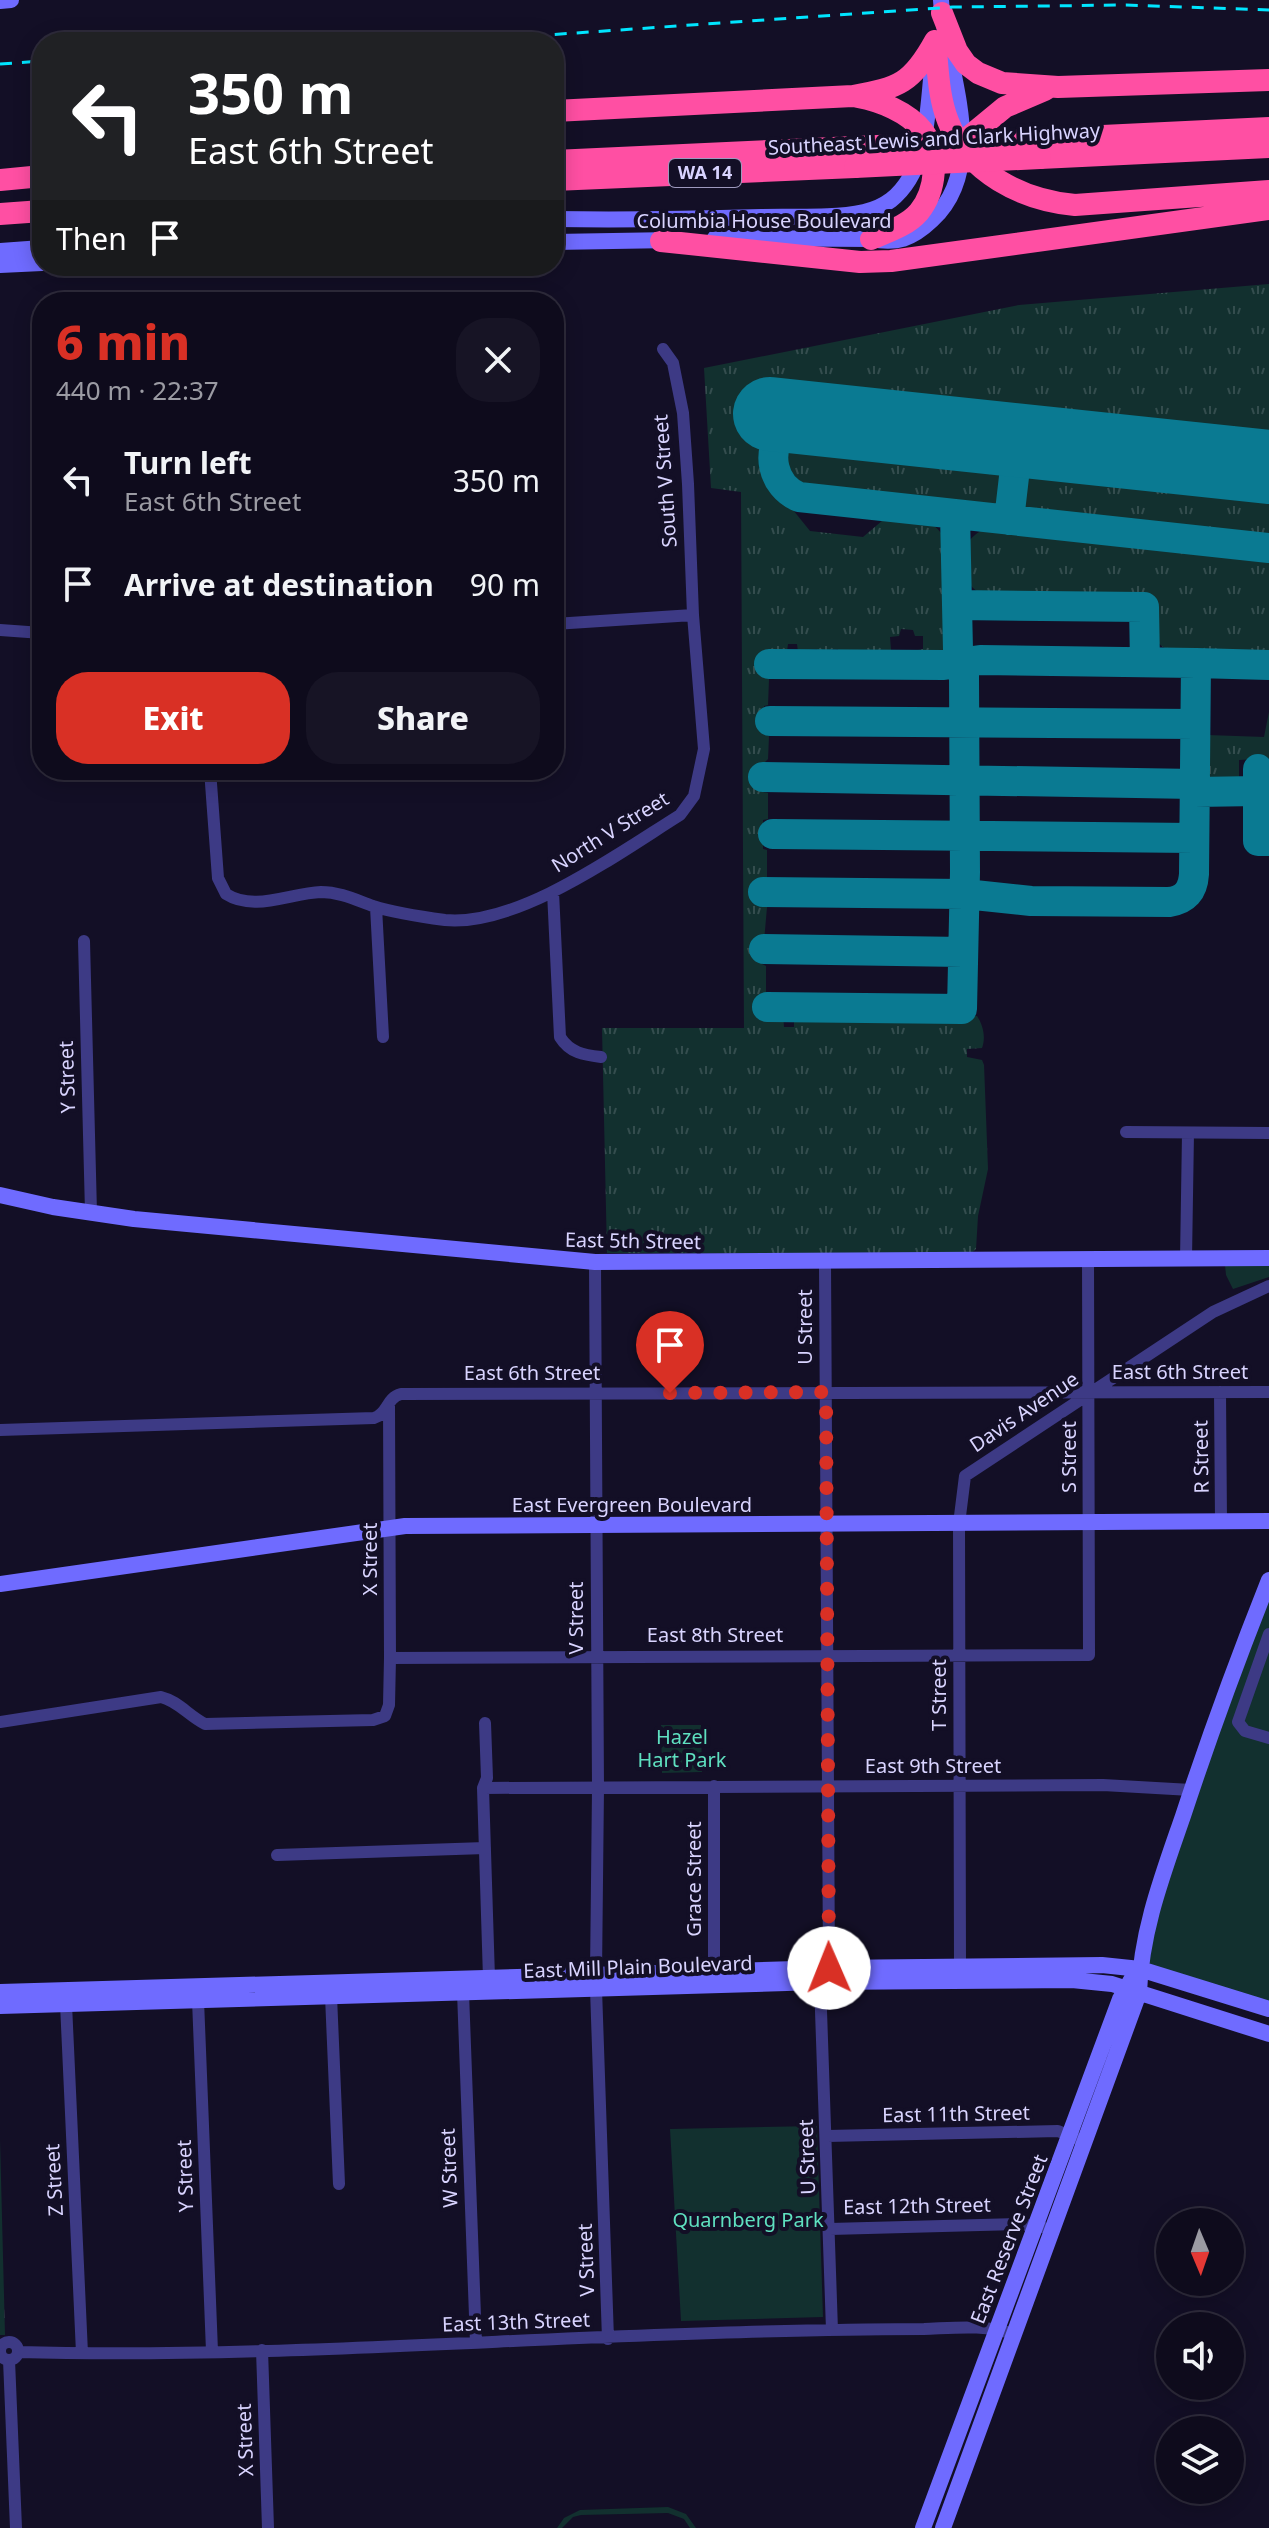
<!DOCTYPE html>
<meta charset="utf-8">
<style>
body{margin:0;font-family:"Noto Sans",sans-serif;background:#171425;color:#f1f3f6;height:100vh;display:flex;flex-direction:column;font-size:30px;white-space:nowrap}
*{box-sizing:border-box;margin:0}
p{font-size:26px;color:#9b9ba3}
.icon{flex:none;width:44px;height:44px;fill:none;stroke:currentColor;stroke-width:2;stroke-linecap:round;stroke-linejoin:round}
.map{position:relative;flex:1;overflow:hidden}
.drawer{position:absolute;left:32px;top:292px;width:532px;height:488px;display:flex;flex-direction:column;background:#0e0b1c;border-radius:32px;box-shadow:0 4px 20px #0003,0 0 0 2px #2e2b3b}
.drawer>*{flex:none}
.banner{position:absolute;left:32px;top:32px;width:532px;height:244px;border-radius:32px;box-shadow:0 4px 20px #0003,0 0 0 2px #2e2b3b;background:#202124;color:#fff;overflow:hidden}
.needle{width:52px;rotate:178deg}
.tools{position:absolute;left:1156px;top:2208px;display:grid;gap:16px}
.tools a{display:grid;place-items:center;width:88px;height:88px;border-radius:50%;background:#0e0b1c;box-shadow:0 4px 20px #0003,0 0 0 2px #2e2b3b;font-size:40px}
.pin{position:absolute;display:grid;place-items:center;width:68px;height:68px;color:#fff;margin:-82px -34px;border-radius:50% 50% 50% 0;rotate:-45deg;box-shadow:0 0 8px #0007}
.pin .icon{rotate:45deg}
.me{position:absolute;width:88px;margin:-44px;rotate:359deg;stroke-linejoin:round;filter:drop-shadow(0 0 6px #0008)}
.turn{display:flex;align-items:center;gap:28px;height:168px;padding:0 24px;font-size:36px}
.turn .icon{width:104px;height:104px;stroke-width:2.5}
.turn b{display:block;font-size:56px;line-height:68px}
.then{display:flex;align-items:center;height:76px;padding:0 24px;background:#0003;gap:16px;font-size:30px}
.round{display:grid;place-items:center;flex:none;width:84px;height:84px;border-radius:32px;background:#171425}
.overview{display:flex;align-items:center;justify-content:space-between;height:136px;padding:0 24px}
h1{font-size:48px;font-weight:800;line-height:60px;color:#d93025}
.action{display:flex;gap:16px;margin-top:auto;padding:16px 24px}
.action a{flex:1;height:92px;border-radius:32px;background:#d93025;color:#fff;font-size:32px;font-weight:800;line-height:92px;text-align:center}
.action a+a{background:#171425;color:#f1f3f6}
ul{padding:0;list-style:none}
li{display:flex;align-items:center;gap:24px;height:104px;padding:0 24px}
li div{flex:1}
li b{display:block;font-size:30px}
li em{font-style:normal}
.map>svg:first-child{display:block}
.grass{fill:url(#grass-tufts)}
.cemetery{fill:url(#cemetery-stones)}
.green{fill:#12302f}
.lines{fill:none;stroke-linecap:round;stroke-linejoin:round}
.taxiway{stroke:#0a7a92;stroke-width:30}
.runway{stroke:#0a7a92;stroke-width:74}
.street{stroke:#3d3a85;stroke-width:12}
.secondary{stroke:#6f6bff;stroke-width:16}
.highway{stroke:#ff4fa3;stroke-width:22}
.rail{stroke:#00e5ff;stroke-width:3;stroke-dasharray:12 10;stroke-linecap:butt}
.highway-bridge{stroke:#ff4fa3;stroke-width:22}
.route{stroke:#d93025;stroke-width:14;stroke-dasharray:0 25.2}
.labels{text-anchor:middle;stroke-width:8;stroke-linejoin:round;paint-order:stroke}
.shield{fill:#130f26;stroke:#9e99be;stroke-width:2}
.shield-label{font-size:18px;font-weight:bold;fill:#d9d4ff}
.street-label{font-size:20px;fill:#d9d4ff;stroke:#130f26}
.park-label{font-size:20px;fill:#5fe0c0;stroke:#130f26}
</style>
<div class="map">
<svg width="1269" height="2528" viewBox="0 0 1269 2528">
<defs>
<pattern id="grass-tufts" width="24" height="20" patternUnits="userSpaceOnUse" patternTransform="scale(2)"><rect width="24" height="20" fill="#12302f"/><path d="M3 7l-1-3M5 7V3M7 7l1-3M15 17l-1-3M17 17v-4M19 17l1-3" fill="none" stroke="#344d4e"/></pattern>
<pattern id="cemetery-stones" width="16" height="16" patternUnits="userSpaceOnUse" patternTransform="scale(2)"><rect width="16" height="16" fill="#12302f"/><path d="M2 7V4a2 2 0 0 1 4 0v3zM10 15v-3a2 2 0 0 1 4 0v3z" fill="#344d4e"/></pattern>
</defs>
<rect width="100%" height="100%" fill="#130f26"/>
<!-- grass -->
<path class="grass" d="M1269 284V452L766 397 764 433 766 434 765 464 768 479 810 531 863 537 889 515C914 518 939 517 946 545L948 652 944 658 915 659 913 651 923 649V636H915L913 630 901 629 899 636 890 637 891 650H902L901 658 898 660 840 659 838 649 829 650 827 659H818L817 649 808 650 807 659H799L797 644H788L786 658 769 659V668L775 671V679H769L768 705 764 706 765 735 769 736 768 759 764 763 763 792 768 793V819L763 820V849L767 850V877L762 879 763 907H767L762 964 766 966V1012L783 1013 784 1027H794V1013L977 1016C983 1025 986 1037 982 1048L967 1049V1057L982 1060 984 1065 988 1169 978 1216 976 1249 970 1254 607 1253 602 1028H744L741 492 711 488 704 368 1019 305Z
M810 432 1005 454C1007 473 1008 493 997 509H975L796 488C763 469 789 444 810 432Z
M1027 456 1269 483V541L1025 512 1021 508 1020 482Z
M999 527 1269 557V656C1245 656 1171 662 1158 642 1150 629 1154 612 1154 598L994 597C951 593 952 527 999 527Z
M1269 712V758L1239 760V778L1235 783 1214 785 1206 776 1207 735 1264 737Z"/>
<!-- cemetery -->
<path class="cemetery" d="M0 2140 5 2335H0Z"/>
<!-- green -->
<path class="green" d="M1225 1265H1269V1277L1233 1289 1226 1275Z
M1269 1580V2009L1150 1967 1143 1951Z
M661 1725H701L702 1772 662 1773Z
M817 2126 823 2317 681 2321 670 2129Z
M668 2507 686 2514 696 2528H690L684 2519 668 2513 581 2515 573 2517 562 2528H557L564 2518 580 2510Z"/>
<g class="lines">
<!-- taxiway -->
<path class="taxiway" d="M816 418C805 420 793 422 785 430 764 451 773 486 799 497L1269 548
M1009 520 1017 451 1024 444 1032 442
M957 605 1144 607 1145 662
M1196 663 1269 665
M770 721 1195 724
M1258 769V841H1269
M763 777 1195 784
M1195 792 1258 791
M773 834 1194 838
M763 892 965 894 1031 901 1169 902C1185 900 1193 891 1194 874L1196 663 980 660 944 665 769 664
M764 949 963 952
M767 1007 962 1009 965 872 964 676 958 650 955 514"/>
<!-- runway -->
<path class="runway" d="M770 414 1269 467"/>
<!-- street -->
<path class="street" d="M554 624 693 615
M0 630 42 633
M210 770 218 878 226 894C254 912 290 893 321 892 340 892 356 900 373 906 395 913 422 917 445 920 518 927 619 853 680 815L694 796 704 749 693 615 688 484 683 413 673 363 663 349
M553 892 560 1037C570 1053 584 1055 601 1057
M376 907 383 1037
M84 941 91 1212
M1126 1132 1269 1133
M1186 1259 1188 1133
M595 1262 598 1788 596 1974
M825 1262 829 1968
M1220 1392 1221 1522
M0 1430 374 1418C388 1414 386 1398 401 1394L1269 1392
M1269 1634 1238 1722 1245 1731 1269 1738
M390 1658 1089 1655 1088 1259
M0 1722 161 1697C178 1701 189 1716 205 1724L373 1720 385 1716 389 1705 390 1658 389 1404
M485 1723 487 1778 483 1788 489 1978
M483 1788 1103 1785 1191 1790
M277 1855 485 1848
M960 1966 959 1524 965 1476 1213 1312 1269 1286
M714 1971V1786
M820 1982 832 2330
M596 1989 608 2339
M463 1992 476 2343
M331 1996 339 2184
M198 2000 212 2351
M66 2004 82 2353
M827 2136 1058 2131 1075 2138
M830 2229 1019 2224 1042 2227
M0 2351a9 9 0 1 1 18 0a9 9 0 1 1-18 0Z
M262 2350 268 2528
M18 2352C274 2359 529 2336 785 2331 831 2330 877 2329 924 2329 953 2328 985 2324 1013 2334
M9 2360 16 2528"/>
<!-- secondary -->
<path class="secondary" d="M0 1 11 0
M554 219C623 220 692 219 761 217 794 216 831 219 864 212 874 210 883 206 891 200 928 171 927 113 932 70
M715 238 871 239C897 244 912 239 932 220 992 164 945 67 941 0
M554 242 672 240
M0 251 42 248
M0 265 42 263
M0 1195 53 1207 134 1219 595 1262 1269 1258
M0 1584 405 1526 1269 1521
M0 1992 829 1968 1102 1965 1140 1969 1269 2009
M0 2006 820 1982 1072 1980 1112 1984 1269 2034
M923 2528 1120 1999 1131 1980
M943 2528 1139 1993C1141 1931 1163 1874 1183 1816 1209 1737 1238 1658 1269 1580"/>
<!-- highway -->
<path class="highway" d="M942 13 957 51 966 64 978 73 1002 83 1058 87 1269 80
M935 41C938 67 938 96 948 121 968 173 1022 200 1075 205L1269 191
M858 97C880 101 908 112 923 131 940 154 936 191 919 212 907 226 887 232 871 239
M554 111 853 96C899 88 912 83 935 41
M1040 139 1269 128
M954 149 1005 107 1045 90
M1040 158 1269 147
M554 161 854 147
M0 180 42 176
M554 180 855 167
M0 214 42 211
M661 241 860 262 891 261 1269 209"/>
<!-- rail -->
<path class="rail" d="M317 42 457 33
M445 42 953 7 1126 5 1269 10
M0 64 42 61"/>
<!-- highway-bridge -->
<path class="highway-bridge" d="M854 147 1040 139
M855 167 1040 158"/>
</g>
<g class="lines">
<!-- route -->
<path class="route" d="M670 1393 826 1392 829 1968"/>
</g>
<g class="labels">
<!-- shield labels -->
<rect class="shield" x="669" y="159" width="72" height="28" rx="6"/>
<g class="shield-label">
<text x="705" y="179">WA 14</text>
</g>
<!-- street labels -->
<g class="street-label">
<text transform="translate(934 139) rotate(-3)" y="7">Southeast Lewis and Clark Highway</text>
<text x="764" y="228">Columbia House Boulevard</text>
<text transform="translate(665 481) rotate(-94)" y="7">South V Street</text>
<text transform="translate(610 832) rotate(-32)" y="7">North V Street</text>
<text transform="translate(67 1077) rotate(-92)" y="7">Y Street</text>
<text transform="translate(633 1241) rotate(1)" y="7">East 5th Street</text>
<text transform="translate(805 1327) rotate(-90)" y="7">U Street</text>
<text x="1180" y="1379">East 6th Street</text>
<text x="532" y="1380">East 6th Street</text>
<text transform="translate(1024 1412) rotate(-34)" y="7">Davis Avenue</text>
<text transform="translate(1069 1457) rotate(-90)" y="7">S Street</text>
<text transform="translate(1201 1457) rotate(-91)" y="7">R Street</text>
<text x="632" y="1512">East Evergreen Boulevard</text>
<text transform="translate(370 1559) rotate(-90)" y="7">X Street</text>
<text transform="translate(576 1618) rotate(-90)" y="7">V Street</text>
<text x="715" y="1642">East 8th Street</text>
<text transform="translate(939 1695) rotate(-90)" y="7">T Street</text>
<text x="933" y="1773">East 9th Street</text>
<text transform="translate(694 1879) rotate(-90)" y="7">Grace Street</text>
<text transform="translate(638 1967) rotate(-2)" y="7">East Mill Plain Boulevard</text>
<text transform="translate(956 2114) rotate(-1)" y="7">East 11th Street</text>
<text transform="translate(807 2157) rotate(-92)" y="7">U Street</text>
<text transform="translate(449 2168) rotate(-92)" y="7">W Street</text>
<text transform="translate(185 2176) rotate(-92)" y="7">Y Street</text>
<text transform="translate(54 2180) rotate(-93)" y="7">Z Street</text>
<text transform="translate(917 2206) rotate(-1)" y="7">East 12th Street</text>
<text transform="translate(1009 2239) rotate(-69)" y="7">East Reserve Street</text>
<text transform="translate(586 2260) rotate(-92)" y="7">V Street</text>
<text transform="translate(516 2322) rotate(-2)" y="7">East 13th Street</text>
<text transform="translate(245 2440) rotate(-92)" y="7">X Street</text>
</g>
<!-- park labels -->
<g class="park-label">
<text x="682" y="1744">Hazel<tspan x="682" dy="23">Hart Park</tspan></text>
<text x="748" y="2227">Quarnberg Park</text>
</g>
</g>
</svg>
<div class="tools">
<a><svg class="needle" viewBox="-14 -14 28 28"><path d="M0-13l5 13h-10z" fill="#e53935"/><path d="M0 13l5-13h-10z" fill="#9b9ba3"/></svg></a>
<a><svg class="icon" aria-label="sound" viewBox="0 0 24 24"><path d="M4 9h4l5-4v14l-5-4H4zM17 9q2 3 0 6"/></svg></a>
<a><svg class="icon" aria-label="layers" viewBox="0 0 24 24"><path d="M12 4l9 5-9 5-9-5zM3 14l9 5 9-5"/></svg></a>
</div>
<div class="pin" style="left:670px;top:1393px;background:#d93025"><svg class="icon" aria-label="arrive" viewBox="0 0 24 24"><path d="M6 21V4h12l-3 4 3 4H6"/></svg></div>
<svg class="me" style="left:829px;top:1968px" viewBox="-20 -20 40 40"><circle r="19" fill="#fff"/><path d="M0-13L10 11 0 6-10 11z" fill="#d93025"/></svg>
<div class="banner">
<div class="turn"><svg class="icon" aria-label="left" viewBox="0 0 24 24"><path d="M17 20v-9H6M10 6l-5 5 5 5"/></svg><div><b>350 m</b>East 6th Street</div></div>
<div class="then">Then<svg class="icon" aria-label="arrive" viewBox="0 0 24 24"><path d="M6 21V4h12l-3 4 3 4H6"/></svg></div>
</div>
<section class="drawer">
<div class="overview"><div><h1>6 min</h1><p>440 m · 22:37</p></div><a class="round"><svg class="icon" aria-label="close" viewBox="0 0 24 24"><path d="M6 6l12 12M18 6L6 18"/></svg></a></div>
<ul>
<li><svg class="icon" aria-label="left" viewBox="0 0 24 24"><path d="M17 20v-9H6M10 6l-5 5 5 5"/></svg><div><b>Turn left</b><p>East 6th Street</p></div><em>350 m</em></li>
<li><svg class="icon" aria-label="arrive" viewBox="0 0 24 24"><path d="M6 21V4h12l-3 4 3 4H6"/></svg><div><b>Arrive at destination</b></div><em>90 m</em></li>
</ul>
<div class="action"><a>Exit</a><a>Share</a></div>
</section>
</div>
